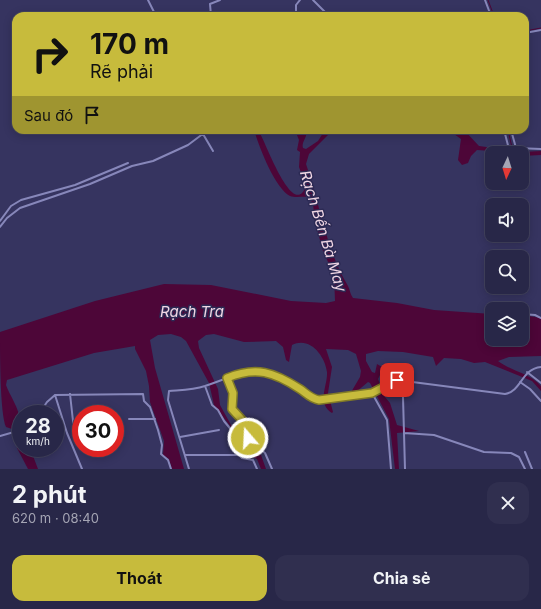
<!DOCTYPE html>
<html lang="vi">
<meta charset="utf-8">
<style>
body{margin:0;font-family:Inter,sans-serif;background:#302f4f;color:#f1f3f6;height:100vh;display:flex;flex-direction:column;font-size:15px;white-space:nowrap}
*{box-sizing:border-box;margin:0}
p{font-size:13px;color:#a5a5b4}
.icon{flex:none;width:22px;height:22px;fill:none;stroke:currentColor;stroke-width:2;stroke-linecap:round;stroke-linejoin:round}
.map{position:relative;height:469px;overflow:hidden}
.side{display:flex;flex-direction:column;background:#282748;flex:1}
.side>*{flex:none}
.banner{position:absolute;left:12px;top:12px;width:517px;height:122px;border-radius:12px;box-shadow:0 2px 10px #0003,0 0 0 1px #444460;background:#c7bb3c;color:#111;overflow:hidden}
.needle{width:26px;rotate:184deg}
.fabs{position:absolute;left:485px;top:146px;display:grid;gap:8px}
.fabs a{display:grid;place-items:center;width:44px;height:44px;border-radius:8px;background:#282748;box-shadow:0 2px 10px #0003,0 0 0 1px #444460;font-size:20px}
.speed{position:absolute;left:12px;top:405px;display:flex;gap:8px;font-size:20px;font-weight:700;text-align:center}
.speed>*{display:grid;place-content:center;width:52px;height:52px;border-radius:50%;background:#282748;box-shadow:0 2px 10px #0003,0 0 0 1px #444460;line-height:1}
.speed small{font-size:10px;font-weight:400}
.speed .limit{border:6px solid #d22;background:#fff;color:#111}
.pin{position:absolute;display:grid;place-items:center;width:34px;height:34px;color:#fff;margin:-17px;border-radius:8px;box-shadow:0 2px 6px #0006}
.me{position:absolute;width:44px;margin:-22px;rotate:341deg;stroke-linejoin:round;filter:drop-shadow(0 0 3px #0008)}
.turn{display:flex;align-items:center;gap:14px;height:84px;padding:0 12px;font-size:18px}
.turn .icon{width:52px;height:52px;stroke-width:2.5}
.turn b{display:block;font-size:28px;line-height:34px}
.then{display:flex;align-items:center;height:38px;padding:0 12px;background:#0003;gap:8px;font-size:15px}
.round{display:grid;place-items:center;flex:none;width:42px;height:42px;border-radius:12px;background:#302f4f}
.overview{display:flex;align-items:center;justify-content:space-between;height:68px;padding:0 12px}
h1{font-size:24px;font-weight:700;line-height:30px}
.action{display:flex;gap:8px;margin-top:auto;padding:8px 12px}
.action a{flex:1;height:46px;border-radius:12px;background:#c7bb3c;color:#111;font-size:16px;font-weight:700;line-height:46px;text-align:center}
.action a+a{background:#302f4f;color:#f1f3f6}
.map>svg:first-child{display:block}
.water{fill:#4d0638}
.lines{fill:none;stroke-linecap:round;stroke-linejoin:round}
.stream{stroke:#4d0638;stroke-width:1}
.minor{stroke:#8787ba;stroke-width:2}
.route-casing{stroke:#817a27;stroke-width:10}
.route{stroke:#c7bb3c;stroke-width:7}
.labels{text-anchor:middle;stroke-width:3;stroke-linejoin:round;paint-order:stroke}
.water-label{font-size:15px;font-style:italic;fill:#f0d6e4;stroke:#2c2a54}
</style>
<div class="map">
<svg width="541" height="469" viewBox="0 0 541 469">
<rect width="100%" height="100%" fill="#363460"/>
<!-- water -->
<path class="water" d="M295 130 306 131C308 137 301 142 303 148L306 149 318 141 325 130H333L309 154 306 164C320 204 326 250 348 286 350 290 350 294 353 298L397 303 434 310 492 314V339H522V315L541 318V356L509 357 498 361C511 371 529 373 541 386V391L532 381 485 362 474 363 461 359 444 358 436 366 433 357 403 352 378 351 366 354V361L372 372 375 373 377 364 387 370V373L380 375 378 379 385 397 390 403 397 425 419 431 397 433 399 469H395L389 419 370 383 368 382 355 393 350 394 360 377 361 371 356 354 348 350 326 349 332 367 328 393 333 412 332 413C316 403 328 385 327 372 325 356 310 336 292 345L289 362 286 360 283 347 276 341 244 342 214 334 206 335 198 341 199 348 218 389 220 405 231 425 240 432V442L261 455 266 469H261L257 459 241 451 237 447 234 431 214 405 209 383 186 341 181 337 171 334 158 335 150 340 155 368 184 469H172L169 459 163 455 164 441 150 402 149 386 146 371 135 349V346L94 353 7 380 6 385C10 397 26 417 17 429L21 436V448H30L38 469H28L17 448 15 430 6 427C0 414 0 352 0 332L95 301 164 284 211 285 291 301 326 303 335 301 334 275 323 251 315 222 313 204 309 197C303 196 296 198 290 196 275 188 260 149 255 133L259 132C264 137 293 222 306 186L299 167 300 152 297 150 299 140Z
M442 130H464L479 146 523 152 541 151V155L522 156V153L477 150 471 156 468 163 462 165 458 160 461 139 454 134Z"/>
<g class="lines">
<!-- stream -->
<path class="stream" d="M488 0 494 16
M525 31 541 28
M508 130 513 152"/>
<!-- minor -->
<path class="minor" d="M148 0 156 16
M313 0 325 12 324 16
M485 0 491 16
M211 16 210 4 220 0
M296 16V5L300 0
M525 33 541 30
M504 130 510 153
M511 130 516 148 541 149
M203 134 213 151
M0 221 11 206 21 200 75 185 128 163
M0 227 7 218 20 208 90 184 132 166 153 161 188 145 208 130
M522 314 535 315 541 318
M527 372 541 383
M227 378 233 393 232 409 243 421 249 441 265 453 272 469
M394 381 403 397 405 469
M520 382 530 389 541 401
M205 386 212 405 218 410 224 421 233 432 239 455
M372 393 387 420 391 469
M70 394 74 430 78 441
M55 395 67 433 82 469
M39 414 47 402 55 395 143 394 144 401 150 407 158 430 162 445 161 454 168 460 171 469
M129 419H155
M74 423H81
M404 433 434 435 484 452 511 453 519 457 525 469
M0 436 21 430
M180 437 219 430
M35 448 36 452
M525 452 532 469
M185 455H239L242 458 253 460 257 469
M189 469 168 400 169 391C181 390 193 390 205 386 227 379 244 368 267 373 286 377 303 397 319 400L372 393 397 380 505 394C522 391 521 369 541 367"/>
</g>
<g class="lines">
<defs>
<path id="route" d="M248 438 243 421 232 409 233 393 227 378C256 366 274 372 300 389 306 393 311 399 319 400L372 393 397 380"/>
</defs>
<!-- route casing -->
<use href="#route" class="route-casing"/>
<!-- route -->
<use href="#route" class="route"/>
</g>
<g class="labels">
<!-- water labels -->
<g class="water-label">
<text transform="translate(323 231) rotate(73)" y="5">Rạch Bến Bà May</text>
<text x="192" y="317">Rạch Tra</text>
</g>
</g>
</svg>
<div class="fabs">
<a><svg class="needle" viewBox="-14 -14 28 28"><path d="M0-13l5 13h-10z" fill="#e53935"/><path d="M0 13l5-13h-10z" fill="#a5a5b4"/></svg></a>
<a><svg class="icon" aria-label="sound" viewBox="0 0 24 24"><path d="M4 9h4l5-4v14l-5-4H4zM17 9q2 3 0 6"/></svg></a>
<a><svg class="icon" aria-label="search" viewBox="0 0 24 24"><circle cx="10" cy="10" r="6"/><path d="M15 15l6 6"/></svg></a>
<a><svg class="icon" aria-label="layers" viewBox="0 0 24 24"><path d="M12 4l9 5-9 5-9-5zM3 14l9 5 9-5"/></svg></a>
</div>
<div class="speed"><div>28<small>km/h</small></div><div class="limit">30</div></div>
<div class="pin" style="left:397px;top:380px;background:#d93025"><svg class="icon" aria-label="arrive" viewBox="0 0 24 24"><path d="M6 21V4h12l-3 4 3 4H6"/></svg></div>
<svg class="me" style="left:248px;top:438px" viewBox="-20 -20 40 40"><circle r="17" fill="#c7bb3c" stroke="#fff" stroke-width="3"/><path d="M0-11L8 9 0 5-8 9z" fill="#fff"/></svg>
<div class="banner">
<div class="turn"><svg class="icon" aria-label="right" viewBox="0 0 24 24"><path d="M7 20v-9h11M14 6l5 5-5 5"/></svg><div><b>170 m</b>Rẽ phải</div></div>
<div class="then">Sau đó<svg class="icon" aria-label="arrive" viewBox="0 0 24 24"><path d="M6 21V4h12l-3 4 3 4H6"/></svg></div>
</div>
</div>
<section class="side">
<div class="overview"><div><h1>2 phút</h1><p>620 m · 08:40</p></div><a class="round"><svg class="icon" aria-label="close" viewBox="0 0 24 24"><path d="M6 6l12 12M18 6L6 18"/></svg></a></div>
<div class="action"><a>Thoát</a><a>Chia sẻ</a></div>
</section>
